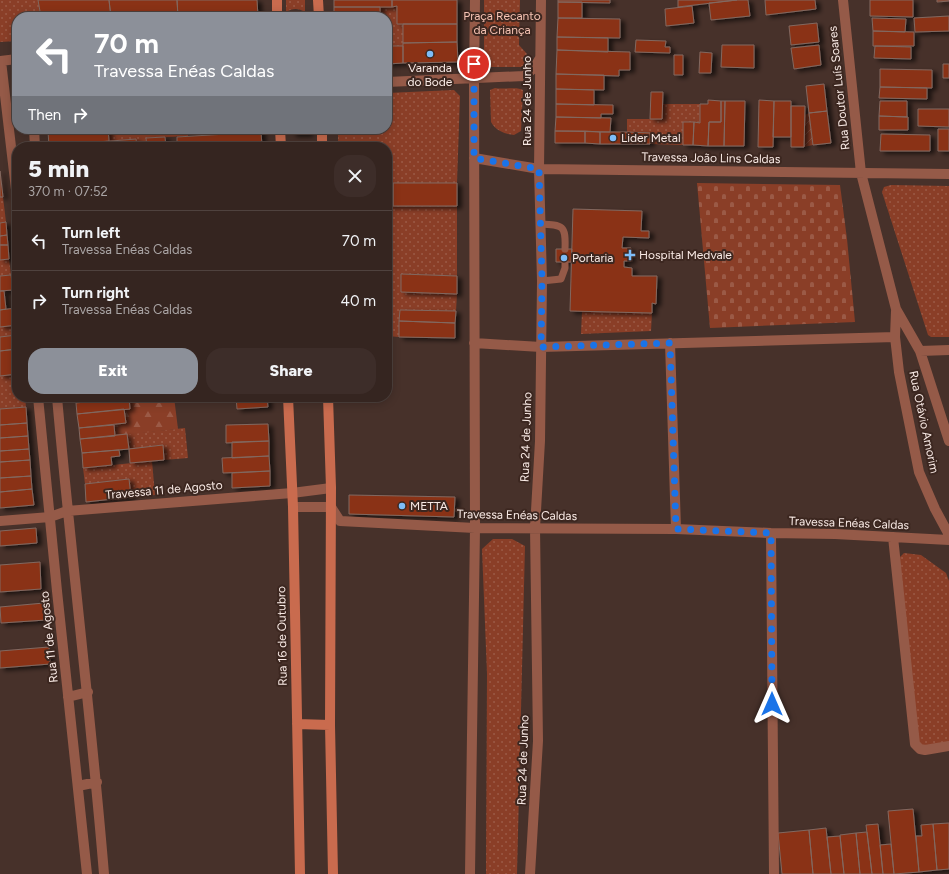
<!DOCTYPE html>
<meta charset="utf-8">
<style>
body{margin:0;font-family:Figtree,sans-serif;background:#3d2d29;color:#f1f3f6;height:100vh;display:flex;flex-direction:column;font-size:15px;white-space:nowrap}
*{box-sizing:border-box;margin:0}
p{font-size:13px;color:#aaa5a5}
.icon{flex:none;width:22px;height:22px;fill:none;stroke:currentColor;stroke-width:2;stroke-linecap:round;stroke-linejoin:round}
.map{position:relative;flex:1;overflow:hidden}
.drawer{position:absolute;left:12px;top:142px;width:380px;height:260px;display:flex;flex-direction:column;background:#352520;border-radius:16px;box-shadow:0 2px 10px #0003,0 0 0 1px #4f423e}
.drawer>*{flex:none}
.top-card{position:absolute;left:12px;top:12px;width:380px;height:122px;border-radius:16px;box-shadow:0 2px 10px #0003,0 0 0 1px #4f423e;background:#8c9099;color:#fff;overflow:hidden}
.pin{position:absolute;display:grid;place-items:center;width:34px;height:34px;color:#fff;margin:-17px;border:2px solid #fff;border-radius:50%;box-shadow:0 1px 4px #0007}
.me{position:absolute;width:44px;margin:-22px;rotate:0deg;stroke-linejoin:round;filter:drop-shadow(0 0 3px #0008)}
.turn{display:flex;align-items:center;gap:14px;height:84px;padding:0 16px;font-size:18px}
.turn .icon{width:52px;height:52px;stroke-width:2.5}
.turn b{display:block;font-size:28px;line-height:34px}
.then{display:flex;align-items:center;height:38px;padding:0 16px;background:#0003;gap:8px;font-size:15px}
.round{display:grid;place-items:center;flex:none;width:42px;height:42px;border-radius:16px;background:#3d2d29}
.head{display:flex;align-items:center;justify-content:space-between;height:68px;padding:0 16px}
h1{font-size:24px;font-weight:800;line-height:30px}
.primary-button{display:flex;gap:8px;margin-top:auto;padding:8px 16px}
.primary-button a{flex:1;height:46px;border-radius:16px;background:#8c9099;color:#fff;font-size:16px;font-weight:800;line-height:46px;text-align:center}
.primary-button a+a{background:#3d2d29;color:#f1f3f6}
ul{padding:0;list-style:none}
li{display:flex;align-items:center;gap:12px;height:60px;padding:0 16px;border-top:1px solid #4f423e}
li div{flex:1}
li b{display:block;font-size:15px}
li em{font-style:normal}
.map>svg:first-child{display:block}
.grass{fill:url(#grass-dots)}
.forest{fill:url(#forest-firs)}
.cemetery{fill:url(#cemetery-stones)}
.garden{fill:url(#garden-furrows)}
.building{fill:#8a3315;stroke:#826860;filter:url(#shadow)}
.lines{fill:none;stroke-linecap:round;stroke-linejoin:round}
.lane{stroke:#955a48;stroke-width:7}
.street{stroke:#955a48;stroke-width:10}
.secondary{stroke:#c96b4e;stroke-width:10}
.route{stroke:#1a73e8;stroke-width:7;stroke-dasharray:0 12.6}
.poi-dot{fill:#7ebdf9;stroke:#3c2720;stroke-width:1.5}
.labels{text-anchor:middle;stroke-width:4;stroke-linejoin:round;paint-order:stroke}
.park-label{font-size:12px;fill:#f6c3b3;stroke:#3c2720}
.poi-label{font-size:12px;fill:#f9eae5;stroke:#3c2720;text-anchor:start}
.street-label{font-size:12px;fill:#f9eae5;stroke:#3c2720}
</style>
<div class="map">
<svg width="949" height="874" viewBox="0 0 949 874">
<defs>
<pattern id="grass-dots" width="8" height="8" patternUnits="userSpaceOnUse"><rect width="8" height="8" fill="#8a3e27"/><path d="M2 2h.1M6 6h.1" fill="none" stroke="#9b5a46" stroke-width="1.8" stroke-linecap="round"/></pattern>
<pattern id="forest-firs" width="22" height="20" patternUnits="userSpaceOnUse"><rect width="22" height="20" fill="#8a3e27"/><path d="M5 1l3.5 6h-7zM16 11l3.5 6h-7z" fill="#9b5a46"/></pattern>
<pattern id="cemetery-stones" width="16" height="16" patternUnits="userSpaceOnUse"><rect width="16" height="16" fill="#8a3e27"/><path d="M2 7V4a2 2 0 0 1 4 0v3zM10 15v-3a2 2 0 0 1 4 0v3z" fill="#9b5a46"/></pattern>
<pattern id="garden-furrows" width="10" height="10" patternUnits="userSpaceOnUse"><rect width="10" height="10" fill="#8a3e27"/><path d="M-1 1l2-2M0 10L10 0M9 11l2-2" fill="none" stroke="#9b5a46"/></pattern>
<filter id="shadow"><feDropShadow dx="4.5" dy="2.5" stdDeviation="2" flood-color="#0009"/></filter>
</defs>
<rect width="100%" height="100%" fill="#47312a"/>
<!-- grass -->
<path class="grass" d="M0 0H38L41 17H17V41L0 42Z
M286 0H305V12C298 8 293 8 286 12Z
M484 0H520L519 45 527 54 525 67H487L484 64Z
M397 6V24H403V46H387V17H380V7Z
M495 88C504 90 517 86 523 90L521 131 514 135C505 134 496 131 491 122L490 90Z
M454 90 460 96 457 183H387V147H338V129H387V93Z
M662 104H700V123L683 122V145L650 144V133L627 132V119H662Z
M108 129H188V136L147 138V147H137L136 139 109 141Z
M891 185 949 186V337H931L928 335 882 192 884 187Z
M0 197H3L6 222 0 223Z
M387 206H457V276L401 274V292L457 294 456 311 400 310 399 337 387 336Z
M9 259 11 275 0 276V260Z
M582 311 652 313 651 331 581 334Z
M17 325V335L0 337V327Z
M17 374V397H25L26 407 0 409V376Z
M75 397H131L76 403Z
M185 428 188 458 164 460 162 445 129 449 127 434Z
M152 461 155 495 131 497 129 479 85 484 83 468Z
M493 539H512L525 546 517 874H486L487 674 482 549Z
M904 553 921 555 946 573 949 581V743L919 746 895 562Z"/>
<!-- forest -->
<path class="forest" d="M129 397H174L178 429 115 436 114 425 126 423 124 409H130Z"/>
<!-- cemetery -->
<path class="cemetery" d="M697 183 840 185 847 239 855 322 710 328Z"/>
<!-- garden -->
<path class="garden" d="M809 113 813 145 804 147 805 115Z"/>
<!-- building -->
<path class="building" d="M38 0H109L111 17H41Z
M109 0H177L178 17H111Z
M177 0H257L258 17H178Z
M334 0H392V7H334Z
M392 0H457V24H397V6L392 7Z
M558 0H610V3L558 2Z
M678 0H737L678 7Z
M737 0H748L750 16 711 20 709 3Z
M765 0H815L816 9 766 15Z
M870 0H913V17L870 16Z
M937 0H949V1L937 2Z
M558 2H582V18H558Z
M692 6 694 23 666 26 665 9Z
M334 7H380V17H334Z
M949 16V31L915 32 914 18Z
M558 18 620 19V38L557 37Z
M872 18 906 19 905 32 873 31Z
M817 23 819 42 791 45 789 26Z
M403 24H457V42L403 43Z
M873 31 914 32V46H873Z
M557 37 608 38V52L557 50Z
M636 40 666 41 665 47H670V53L635 52Z
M457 42 458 62 403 63V43Z
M722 45H754V68L721 67Z
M819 45 821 65 794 69 791 48Z
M387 46H403V63L387 64Z
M875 46 911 47V59L874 58Z
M557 50 630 52V70H619V76L556 74Z
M700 52 712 53 711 73H699Z
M674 55H683V75H674Z
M943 64H949V78H943Z
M880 69 932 70V88L880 87Z
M556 74 604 75V90L556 89Z
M824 84 827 111 809 113 806 86Z
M880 87 927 88V99L879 98Z
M556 89 594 90V105L556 104Z
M651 92H663L662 119H650Z
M708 100 721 101V122H709L708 146 693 145 694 122 700 123V104H708Z
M759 100 774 101 773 147H758Z
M721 101H725L724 146H708L709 122H721Z
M725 101H745L744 146H724Z
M774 101H791V137H773Z
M880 101H907V117L879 116Z
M556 104 613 105V114H601V118L556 117Z
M791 106H805L804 147H791Z
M918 109H949V127L918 126Z
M827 111 831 143 813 145 809 113Z
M879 116 908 117V130H879Z
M556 117 611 118 610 132 555 131Z
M683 122H694L693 145H683Z
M48 129H73L48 131Z
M73 129H108L109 141 49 146 48 131Z
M200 129H261V132L201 135Z
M292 129H308V134H292Z
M938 129H949V151H938Z
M555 131H585V143H555Z
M585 131 600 132V144L585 143Z
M261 132 262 146 177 147V137Z
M600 132H627V144H600Z
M627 132 650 133V144H627Z
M881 134 930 135V151H880Z
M165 137 166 147H147L146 138Z
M136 139 137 147H49V146Z
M0 171 3 197H0Z
M387 183H393V206H387Z
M393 183H457V206H393Z
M573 209 642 211 641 231H649V238L623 237 622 248H631V261H624V267L632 268V276H657L656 304 652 303V313L570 311Z
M6 222 7 235 0 236V223Z
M7 235 8 245H0V236Z
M0 245H8L9 259 0 260Z
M556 249H572L571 262H556Z
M401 274 457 276V294L401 292Z
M11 275 13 290 0 291V276Z
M0 291H4L6 309 0 310Z
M16 308 17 325 0 327V310Z
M400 310 456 311 455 323 399 321Z
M399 321 455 323V338L399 337Z
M17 335V349L0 351V337Z
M17 349V374L0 376V351Z
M129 397 130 409 77 414 76 403Z
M236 397H267L268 407 237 409Z
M26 407 27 423 0 425V409Z
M124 409 126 423 79 428 77 414Z
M27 423 28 436 0 438V425Z
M268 424 269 441 226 443V425Z
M114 425 115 436 80 439 79 428Z
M127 434 129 449 82 453 80 439Z
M28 436 29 449 0 451V438Z
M269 441V456L232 458V442Z
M163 445 164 460 130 463 129 449Z
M29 449 30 460 0 462V451Z
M119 450 120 456 111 457 112 465 83 468 82 453Z
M269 456 270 471 223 473 222 458Z
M30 460 31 476 0 478V462Z
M270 471V486L232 488V473Z
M31 476 32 489 0 492V478Z
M129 479 131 497 86 502 85 484Z
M32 489 34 505 0 508V492Z
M349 495 455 497 454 517 349 514Z
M36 528 37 543 0 546V531Z
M40 562 41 589 0 592V565Z
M44 603 46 620 1 623 0 607Z
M49 647 50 664 0 668V651Z
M913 809 919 872 894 874 888 811Z
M949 823V869L937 870 933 824Z
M878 824 883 874H872L866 825Z
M933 824 937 870 919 872 916 836H922L921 825Z
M826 828 831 874H813L809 830Z
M809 830 813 874H782L778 833Z
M867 832 872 874H860L856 833Z
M856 833 860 874H844L840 835Z
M840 836 844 874H831L827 837Z
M891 844 894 874H883L880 845Z"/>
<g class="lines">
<!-- lane -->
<path class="lane" d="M540 224C563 225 566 225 565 249
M542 281 561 279 565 268V262"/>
<!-- street -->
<path class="street" d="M843 0 861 173 896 309 920 351 949 441
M0 61 17 59
M1 61 17 198
M387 82 524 76 534 68 540 58
M34 129 35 147
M474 158 539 169 949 174
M896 311 895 337 899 372 919 472 935 509 949 535
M474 343 541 347 895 337
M670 343 676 529
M920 351 949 350
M38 397 57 591 87 874
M57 397C71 556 91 715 104 874
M293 507H331L340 521 475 528 676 529 771 533 835 534 949 540
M0 521 50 517 67 511 292 493 331 488
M771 533 774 874
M893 537 915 744 920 749 925 750 949 746
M68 697 88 692
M78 786 97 782
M470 874 475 528 474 79 475 0
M530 874 538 741 535 528 540 441 542 281 539 169 541 0"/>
<!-- secondary -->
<path class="secondary" d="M277 0V17
M318 0 319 17
M280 129 281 147
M322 129V147
M288 397 293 507 300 874
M328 397 331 488 330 725 333 874
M297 724 330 725"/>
</g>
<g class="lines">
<!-- route -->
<path class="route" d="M474 64V158L539 169 542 281 541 347 670 343 676 529 771 533 772 704"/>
</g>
<!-- markers -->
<g class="poi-dot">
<circle cx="430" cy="54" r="4"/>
<circle cx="613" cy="138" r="4"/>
<path d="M628 249h4v4h4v4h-4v4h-4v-4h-4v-4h4z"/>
<circle cx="564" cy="258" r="4"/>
<circle cx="402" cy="506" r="4"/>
</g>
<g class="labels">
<!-- park labels -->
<g class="park-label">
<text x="502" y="20">Praça Recanto<tspan x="502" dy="14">da Criança</tspan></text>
</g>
<!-- poi labels -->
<g class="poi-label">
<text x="430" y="72" text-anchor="middle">Varanda<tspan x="430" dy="14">do Bode</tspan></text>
<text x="621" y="142">Lider Metal</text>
<text x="639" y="259">Hospital Medvale</text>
<text x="572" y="262">Portaria</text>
<text x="410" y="510">METTA</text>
</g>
<!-- street labels -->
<g class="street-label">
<text transform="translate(839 88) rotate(-96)" y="4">Rua Doutor Luís Soares</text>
<text transform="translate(527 101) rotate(-90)" y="4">Rua 24 de Junho</text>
<text transform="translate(711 158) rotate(1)" y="4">Travessa João Lins Caldas</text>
<text transform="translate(924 422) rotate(78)" y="4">Rua Otávio Amorim</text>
<text transform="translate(526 437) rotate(-88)" y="4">Rua 24 de Junho</text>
<text transform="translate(164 490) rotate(-5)" y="4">Travessa 11 de Agosto</text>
<text transform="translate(517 515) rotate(1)" y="4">Travessa Enéas Caldas</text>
<text transform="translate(849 523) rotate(2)" y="4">Travessa Enéas Caldas</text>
<text transform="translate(282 636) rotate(-91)" y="4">Rua 16 de Outubro</text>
<text transform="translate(49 637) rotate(-96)" y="4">Rua 11 de Agosto</text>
<text transform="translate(523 760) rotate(-88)" y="4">Rua 24 de Junho</text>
</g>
</g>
</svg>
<div class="pin" style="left:474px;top:64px;background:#d93025"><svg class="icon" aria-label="arrive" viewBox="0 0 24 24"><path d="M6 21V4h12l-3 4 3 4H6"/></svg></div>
<svg class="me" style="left:772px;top:704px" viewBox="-20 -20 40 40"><path d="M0-17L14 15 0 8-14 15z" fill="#1a73e8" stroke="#fff" stroke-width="4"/></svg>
<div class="top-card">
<div class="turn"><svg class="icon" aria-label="left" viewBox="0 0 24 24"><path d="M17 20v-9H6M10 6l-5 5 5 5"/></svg><div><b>70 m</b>Travessa Enéas Caldas</div></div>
<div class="then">Then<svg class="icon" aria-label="right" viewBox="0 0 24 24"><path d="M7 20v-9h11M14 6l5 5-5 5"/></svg></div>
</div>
<section class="drawer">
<div class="head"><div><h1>5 min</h1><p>370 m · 07:52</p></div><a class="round"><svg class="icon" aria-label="close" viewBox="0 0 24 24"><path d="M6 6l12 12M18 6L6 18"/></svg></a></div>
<ul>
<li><svg class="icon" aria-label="left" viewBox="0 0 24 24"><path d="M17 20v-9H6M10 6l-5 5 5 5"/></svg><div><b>Turn left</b><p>Travessa Enéas Caldas</p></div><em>70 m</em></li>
<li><svg class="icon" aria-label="right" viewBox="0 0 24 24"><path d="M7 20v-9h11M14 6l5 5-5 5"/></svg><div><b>Turn right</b><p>Travessa Enéas Caldas</p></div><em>40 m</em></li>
</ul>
<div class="primary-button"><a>Exit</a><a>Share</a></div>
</section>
</div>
